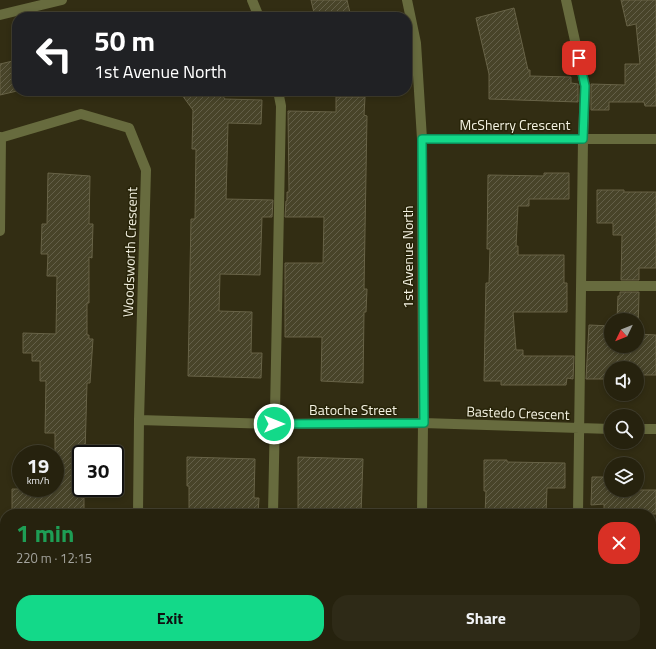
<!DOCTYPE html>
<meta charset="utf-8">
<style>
body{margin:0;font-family:"Titillium Web",sans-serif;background:#2e2a17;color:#f1f3f6;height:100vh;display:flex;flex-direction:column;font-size:15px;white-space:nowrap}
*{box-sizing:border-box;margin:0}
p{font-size:13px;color:#a4a49e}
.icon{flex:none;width:22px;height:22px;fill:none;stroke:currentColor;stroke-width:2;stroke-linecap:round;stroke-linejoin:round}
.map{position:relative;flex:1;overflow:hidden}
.details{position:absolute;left:0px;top:509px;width:656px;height:140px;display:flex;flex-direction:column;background:#26220e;border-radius:16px 16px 0 0;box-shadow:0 2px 6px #0003,0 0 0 1px #423f2e}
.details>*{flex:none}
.top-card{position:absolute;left:12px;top:12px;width:400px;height:84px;border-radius:16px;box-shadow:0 2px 6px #0003,0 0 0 1px #423f2e;background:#202124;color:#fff;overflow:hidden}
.needle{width:26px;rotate:227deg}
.fabs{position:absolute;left:604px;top:313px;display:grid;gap:8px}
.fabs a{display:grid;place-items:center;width:40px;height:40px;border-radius:50%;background:#26220e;box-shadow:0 2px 6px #0003,0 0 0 1px #423f2e;font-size:20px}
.speed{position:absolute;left:12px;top:445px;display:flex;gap:8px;font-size:20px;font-weight:700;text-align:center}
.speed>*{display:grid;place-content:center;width:52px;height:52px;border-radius:50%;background:#26220e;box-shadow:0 2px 6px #0003,0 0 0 1px #423f2e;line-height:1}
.speed small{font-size:10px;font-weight:400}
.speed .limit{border:2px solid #111;border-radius:6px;background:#fff;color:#111}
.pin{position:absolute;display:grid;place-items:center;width:34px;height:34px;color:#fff;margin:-17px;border-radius:8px;box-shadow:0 2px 6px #0006}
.me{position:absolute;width:44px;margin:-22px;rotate:90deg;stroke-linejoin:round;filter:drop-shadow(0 0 3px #0008)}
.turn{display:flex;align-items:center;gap:14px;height:84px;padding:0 16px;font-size:18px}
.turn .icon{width:52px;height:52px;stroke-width:2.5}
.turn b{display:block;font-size:28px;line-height:34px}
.round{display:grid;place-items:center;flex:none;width:42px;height:42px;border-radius:16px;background:#2e2a17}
.headline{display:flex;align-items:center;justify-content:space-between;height:68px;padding:0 16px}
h1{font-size:24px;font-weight:700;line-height:30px;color:#1e9e55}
.action{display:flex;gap:8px;margin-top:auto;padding:8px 16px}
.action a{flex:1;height:46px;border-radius:16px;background:#13d989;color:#111;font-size:16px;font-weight:700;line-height:46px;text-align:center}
.action a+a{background:#2e2a17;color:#f1f3f6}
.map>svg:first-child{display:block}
.green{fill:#3c4004}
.building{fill:url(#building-hatch);stroke:#686347}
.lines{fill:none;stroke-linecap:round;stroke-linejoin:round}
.minor{stroke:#676b3e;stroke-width:10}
.route-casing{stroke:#0c8d59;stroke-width:10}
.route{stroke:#13d989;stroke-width:7}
.labels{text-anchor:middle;stroke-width:3;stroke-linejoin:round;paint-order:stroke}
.street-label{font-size:14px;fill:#f4f2e2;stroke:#282409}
</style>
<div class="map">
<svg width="656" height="649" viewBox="0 0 656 649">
<defs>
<pattern id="building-hatch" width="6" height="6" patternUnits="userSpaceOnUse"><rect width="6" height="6" fill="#484429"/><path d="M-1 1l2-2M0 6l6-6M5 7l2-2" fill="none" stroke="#635f48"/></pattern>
</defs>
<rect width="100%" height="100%" fill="#322d13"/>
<!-- green -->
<path class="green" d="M651 576H656V649H591V644H651Z"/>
<!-- building -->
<path class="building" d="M311 0H347L351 17H315Z
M621 0H656V106H645L644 102H609V110H591V84L625 85V64H640L636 24 627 26Z
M514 8 528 70H530V76L571 77V83L578 84V102L489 99V74L476 18Z
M17 60V91L0 95V64Z
M179 91H219L225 99 262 100 261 124 228 123 226 199 273 200 272 217H262L260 275 220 274 219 311 252 312 251 353H262L261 378 188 376 191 219H195L196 149H192L193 110Z
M336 97H365L364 115 367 116 364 289H367L366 312H364L363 383 321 381 322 337H285V263H323L324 217H285L286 201H287V192H289L288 111 336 112Z
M48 173 90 176 89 224H93L92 258 89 257V303H87V335H89V339H93L90 383H87L85 454H81V498H84V514H12V489H55V433H45L46 381H40V361H32V353H23V333L56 334 57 276H47L48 254H41L42 224H47Z
M544 173H569V199H529V206H518L516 246H518V255H564V283H567V312H513L516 350H523V356H574L573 379 567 378 566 385H501V381H484L486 283H489L490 249H487L488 175 544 176Z
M597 190H624V192H656V268H639V280H621L622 235H613V223H597Z
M620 292H639L638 334 656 335V375H637V368H611V379H586L589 325 611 326V346H637V320H617L618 296H620Z
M187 457 255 459 254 498H259L258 514H189V486H187Z
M298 457 363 459 361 514H298Z
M484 460H507V462L565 463V488H547L546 514H485L486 491H484Z
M592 477H611V490H656V514H604V504L591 505Z"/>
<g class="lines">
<!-- minor -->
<path class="minor" d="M252 0 259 17
M407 0 416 43 422 139 423 423 422 514
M566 0 585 86 583 139 578 514
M0 15 62 0
M0 138 81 114 129 128 146 170 139 420 138 514
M422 139H656
M0 231 1 137
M581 286H656
M139 420 274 424 423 423 611 429
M637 429H656
M273 514 281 106 278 91
M651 566H656
M137 649V644
M271 649V644
M421 649V644
M576 649V644"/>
</g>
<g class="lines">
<defs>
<path id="route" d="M274 424 424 423 422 139H583L585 86 579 58"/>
</defs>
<!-- route casing -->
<use href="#route" class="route-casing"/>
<!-- route -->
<use href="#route" class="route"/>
</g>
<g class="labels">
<!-- street labels -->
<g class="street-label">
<text x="515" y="130">McSherry Crescent</text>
<text transform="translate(130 252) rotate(-88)" y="5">Woodsworth Crescent</text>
<text transform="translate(408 257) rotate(-90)" y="5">1st Avenue North</text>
<text x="353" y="415">Batoche Street</text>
<text transform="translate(518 413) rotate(2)" y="5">Bastedo Crescent</text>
</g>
</g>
</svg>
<div class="fabs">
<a><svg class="needle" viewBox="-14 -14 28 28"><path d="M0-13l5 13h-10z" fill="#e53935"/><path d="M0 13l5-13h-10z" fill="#a4a49e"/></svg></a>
<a><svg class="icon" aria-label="sound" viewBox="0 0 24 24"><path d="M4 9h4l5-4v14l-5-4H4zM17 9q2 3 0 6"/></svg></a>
<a><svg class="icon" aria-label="search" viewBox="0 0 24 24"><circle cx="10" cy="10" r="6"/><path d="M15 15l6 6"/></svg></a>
<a><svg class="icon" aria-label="layers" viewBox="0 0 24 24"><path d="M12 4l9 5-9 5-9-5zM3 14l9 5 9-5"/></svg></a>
</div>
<div class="speed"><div>19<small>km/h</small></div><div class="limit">30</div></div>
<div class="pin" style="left:579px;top:58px;background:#d93025"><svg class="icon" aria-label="arrive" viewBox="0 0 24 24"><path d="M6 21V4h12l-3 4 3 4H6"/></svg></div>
<svg class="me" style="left:274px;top:424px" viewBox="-20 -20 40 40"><circle r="17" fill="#13d989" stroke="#fff" stroke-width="3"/><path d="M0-11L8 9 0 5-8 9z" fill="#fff"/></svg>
<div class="top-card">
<div class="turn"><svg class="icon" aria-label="left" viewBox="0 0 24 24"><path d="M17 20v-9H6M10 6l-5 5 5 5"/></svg><div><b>50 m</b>1st Avenue North</div></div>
</div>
<section class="details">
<div class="headline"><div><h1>1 min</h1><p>220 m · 12:15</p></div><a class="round" style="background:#d93025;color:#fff"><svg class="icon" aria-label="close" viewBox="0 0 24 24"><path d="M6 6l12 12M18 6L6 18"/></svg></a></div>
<div class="action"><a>Exit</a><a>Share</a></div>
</section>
</div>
